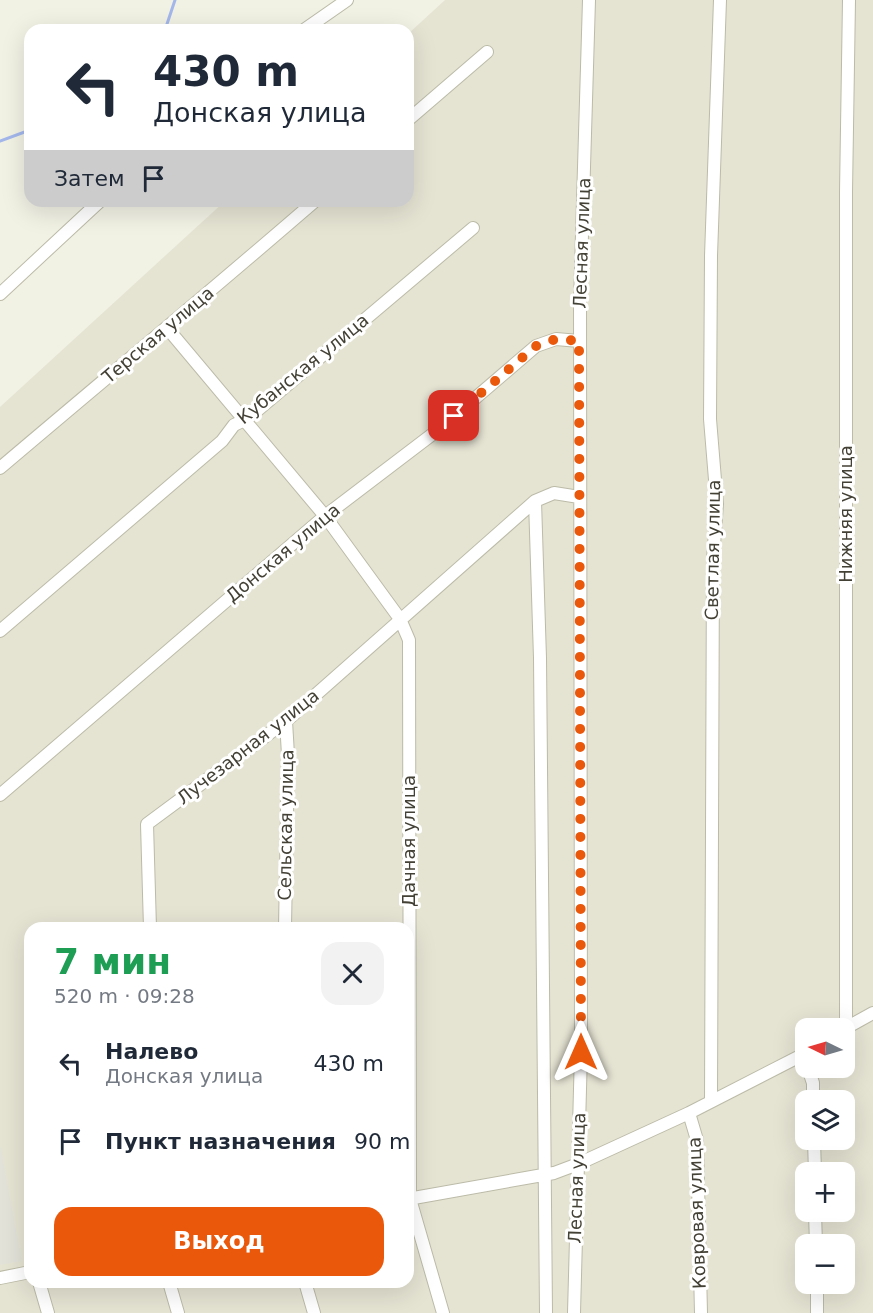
<!DOCTYPE html>
<html lang="ru">
<meta charset="utf-8">
<style>
body{margin:0;font-family:"DejaVu Sans",sans-serif;background:#f2f2f3;color:#1f2937;height:100vh;display:flex;flex-direction:column;font-size:22px;white-space:nowrap}
*{box-sizing:border-box;margin:0}
p{font-size:20px;color:#747a83}
.icon{flex:none;width:33px;height:33px;fill:none;stroke:currentColor;stroke-width:2;stroke-linecap:round;stroke-linejoin:round}
.map{position:relative;flex:1;overflow:hidden}
.details{position:absolute;left:24px;top:922px;width:390px;height:366px;display:flex;flex-direction:column;background:#fff;border-radius:18px;box-shadow:0 6px 24px #0002}
.details>*{flex:none}
.guide{position:absolute;left:24px;top:24px;width:390px;height:183px;border-radius:18px;box-shadow:0 6px 24px #0002;background:#fff;color:#1f2937;overflow:hidden}
.needle{width:39px;rotate:275deg}
.tools{position:absolute;left:795px;top:1018px;display:grid;gap:12px}
.tools a{display:grid;place-items:center;width:60px;height:60px;border-radius:12px;background:#fff;box-shadow:0 6px 24px #0002;font-size:30px}
.pin{position:absolute;display:grid;place-items:center;width:51px;height:51px;color:#fff;margin:-26px;border-radius:12px;box-shadow:0 3px 9px #0006}
.me{position:absolute;width:66px;margin:-33px;rotate:0deg;stroke-linejoin:round;filter:drop-shadow(0 0 4px #0008)}
.turn{display:flex;align-items:center;gap:21px;height:126px;padding:0 30px;font-size:27px}
.turn .icon{width:78px;height:78px;stroke-width:2.5}
.turn b{display:block;font-size:42px;line-height:51px}
.then{display:flex;align-items:center;height:57px;padding:0 30px;background:#0003;gap:12px;font-size:22px}
.round{display:grid;place-items:center;flex:none;width:63px;height:63px;border-radius:18px;background:#f2f2f3}
.head{display:flex;align-items:center;justify-content:space-between;height:102px;padding:0 30px}
h1{font-size:36px;font-weight:700;line-height:45px;color:#1e9e55}
.primary-button{display:flex;gap:12px;margin-top:auto;padding:12px 30px}
.primary-button a{flex:1;height:69px;border-radius:18px;background:#ea580c;color:#fff;font-size:24px;font-weight:700;line-height:69px;text-align:center}
ul{padding:0;list-style:none}
li{display:flex;align-items:center;gap:18px;height:78px;padding:0 30px}
li div{flex:1}
li b{display:block;font-size:22px}
li em{font-style:normal}
.map>svg:first-child{display:block}
.residential{fill:#e5e4d3;fill-rule:evenodd}
.industrial{fill:#e3e2d9}
.lines{fill:none;stroke-linecap:round;stroke-linejoin:round}
.stream{stroke:#a3b7eb;stroke-width:3}
.minor-casing{stroke:#bcbba8;stroke-width:14}
.minor{stroke:#fff;stroke-width:12}
.route{stroke:#ea580c;stroke-width:10;stroke-dasharray:0 18}
.labels{text-anchor:middle;stroke-width:6;stroke-linejoin:round;paint-order:stroke}
.street-label{font-size:18px;fill:#434135;stroke:#fff}
</style>
<div class="map">
<svg width="873" height="1313" viewBox="0 0 873 1313">
<rect width="100%" height="100%" fill="#f1f1e4"/>
<!-- residential -->
<path class="residential" d="M445 0H873V1313H0V407L225 201H408V34ZM30 928H408V1282H30ZM806 1029H844V1068H806ZM806 1101H844V1140H806ZM806 1173H844V1212H806ZM806 1245H844V1284H806Z"/>
<!-- industrial -->
<path class="industrial" d="M0 1144 22 1261 0 1265Z"/>
<g class="lines">
<!-- stream -->
<path class="stream" d="M165 30 175 0
M0 141 30 130"/>
<defs>
<path id="minor" d="M304 30 347 0
M408 120 487 52
M0 294 100 201
M168 329 325 516 400 619 409 640 410 1199 443 1313
M0 468C105 379 211 291 315 201
M535 501 540 658 546 1313
M0 631 222 441 234 425 247 419 473 228
M0 795 325 516 438 430 536 346 556 339 579 341
M150 928 147 824 286 721 535 501 554 493 579 497
M285 928 288 755 286 721
M846 1028V192L849 0
M844 1029 873 1013
M808 1068 813 1083V1101
M711 1101 713 559 717 504 710 419 711 256 720 0
M689 1113 697 1140 701 1313
M814 1140 815 1173
M408 1199 554 1173 578 1164 689 1113 806 1053
M815 1212 816 1245
M0 1278 30 1272
M39 1282 48 1313
M169 1282 178 1313
M305 1282 314 1313
M817 1284V1313
M574 1313 581 1052 580 301 589 0"/>
</defs>
<!-- minor casing -->
<use href="#minor" class="minor-casing"/>
<!-- minor -->
<use href="#minor" class="minor"/>
</g>
<g class="lines">
<!-- route -->
<path class="route" d="M454 416 536 346 556 339 579 341 581 1052"/>
</g>
<g class="labels">
<!-- street labels -->
<g class="street-label">
<text transform="translate(582 243) rotate(-88)" y="6">Лесная улица</text>
<text transform="translate(158 335) rotate(-40)" y="6">Терская улица</text>
<text transform="translate(303 369) rotate(-39)" y="6">Кубанская улица</text>
<text transform="translate(846 514) rotate(-90)" y="6">Нижняя улица</text>
<text transform="translate(713 550) rotate(-89)" y="6">Светлая улица</text>
<text transform="translate(283 553) rotate(-40)" y="6">Донская улица</text>
<text transform="translate(248 747) rotate(-38)" y="6">Лучезарная улица</text>
<text transform="translate(286 825) rotate(-89)" y="6">Сельская улица</text>
<text transform="translate(409 841) rotate(-90)" y="6">Дачная улица</text>
<text transform="translate(577 1178) rotate(-88)" y="6">Лесная улица</text>
<text transform="translate(697 1213) rotate(-92)" y="6">Ковровая улица</text>
</g>
</g>
</svg>
<div class="tools">
<a><svg class="needle" viewBox="-14 -14 28 28"><path d="M0-13l5 13h-10z" fill="#e53935"/><path d="M0 13l5-13h-10z" fill="#747a83"/></svg></a>
<a><svg class="icon" aria-label="layers" viewBox="0 0 24 24"><path d="M12 4l9 5-9 5-9-5zM3 14l9 5 9-5"/></svg></a>
<a>+</a>
<a>−</a>
</div>
<div class="pin" style="left:454px;top:416px;background:#d93025"><svg class="icon" aria-label="arrive" viewBox="0 0 24 24"><path d="M6 21V4h12l-3 4 3 4H6"/></svg></div>
<svg class="me" style="left:581px;top:1052px" viewBox="-20 -20 40 40"><path d="M0-17L14 15 0 8-14 15z" fill="#ea580c" stroke="#fff" stroke-width="4"/></svg>
<div class="guide">
<div class="turn"><svg class="icon" aria-label="left" viewBox="0 0 24 24"><path d="M17 20v-9H6M10 6l-5 5 5 5"/></svg><div><b>430 m</b>Донская улица</div></div>
<div class="then">Затем<svg class="icon" aria-label="arrive" viewBox="0 0 24 24"><path d="M6 21V4h12l-3 4 3 4H6"/></svg></div>
</div>
<section class="details">
<div class="head"><div><h1>7 мин</h1><p>520 m · 09:28</p></div><a class="round"><svg class="icon" aria-label="close" viewBox="0 0 24 24"><path d="M6 6l12 12M18 6L6 18"/></svg></a></div>
<ul>
<li><svg class="icon" aria-label="left" viewBox="0 0 24 24"><path d="M17 20v-9H6M10 6l-5 5 5 5"/></svg><div><b>Налево</b><p>Донская улица</p></div><em>430 m</em></li>
<li><svg class="icon" aria-label="arrive" viewBox="0 0 24 24"><path d="M6 21V4h12l-3 4 3 4H6"/></svg><div><b>Пункт назначения</b></div><em>90 m</em></li>
</ul>
<div class="primary-button"><a>Выход</a></div>
</section>
</div>
